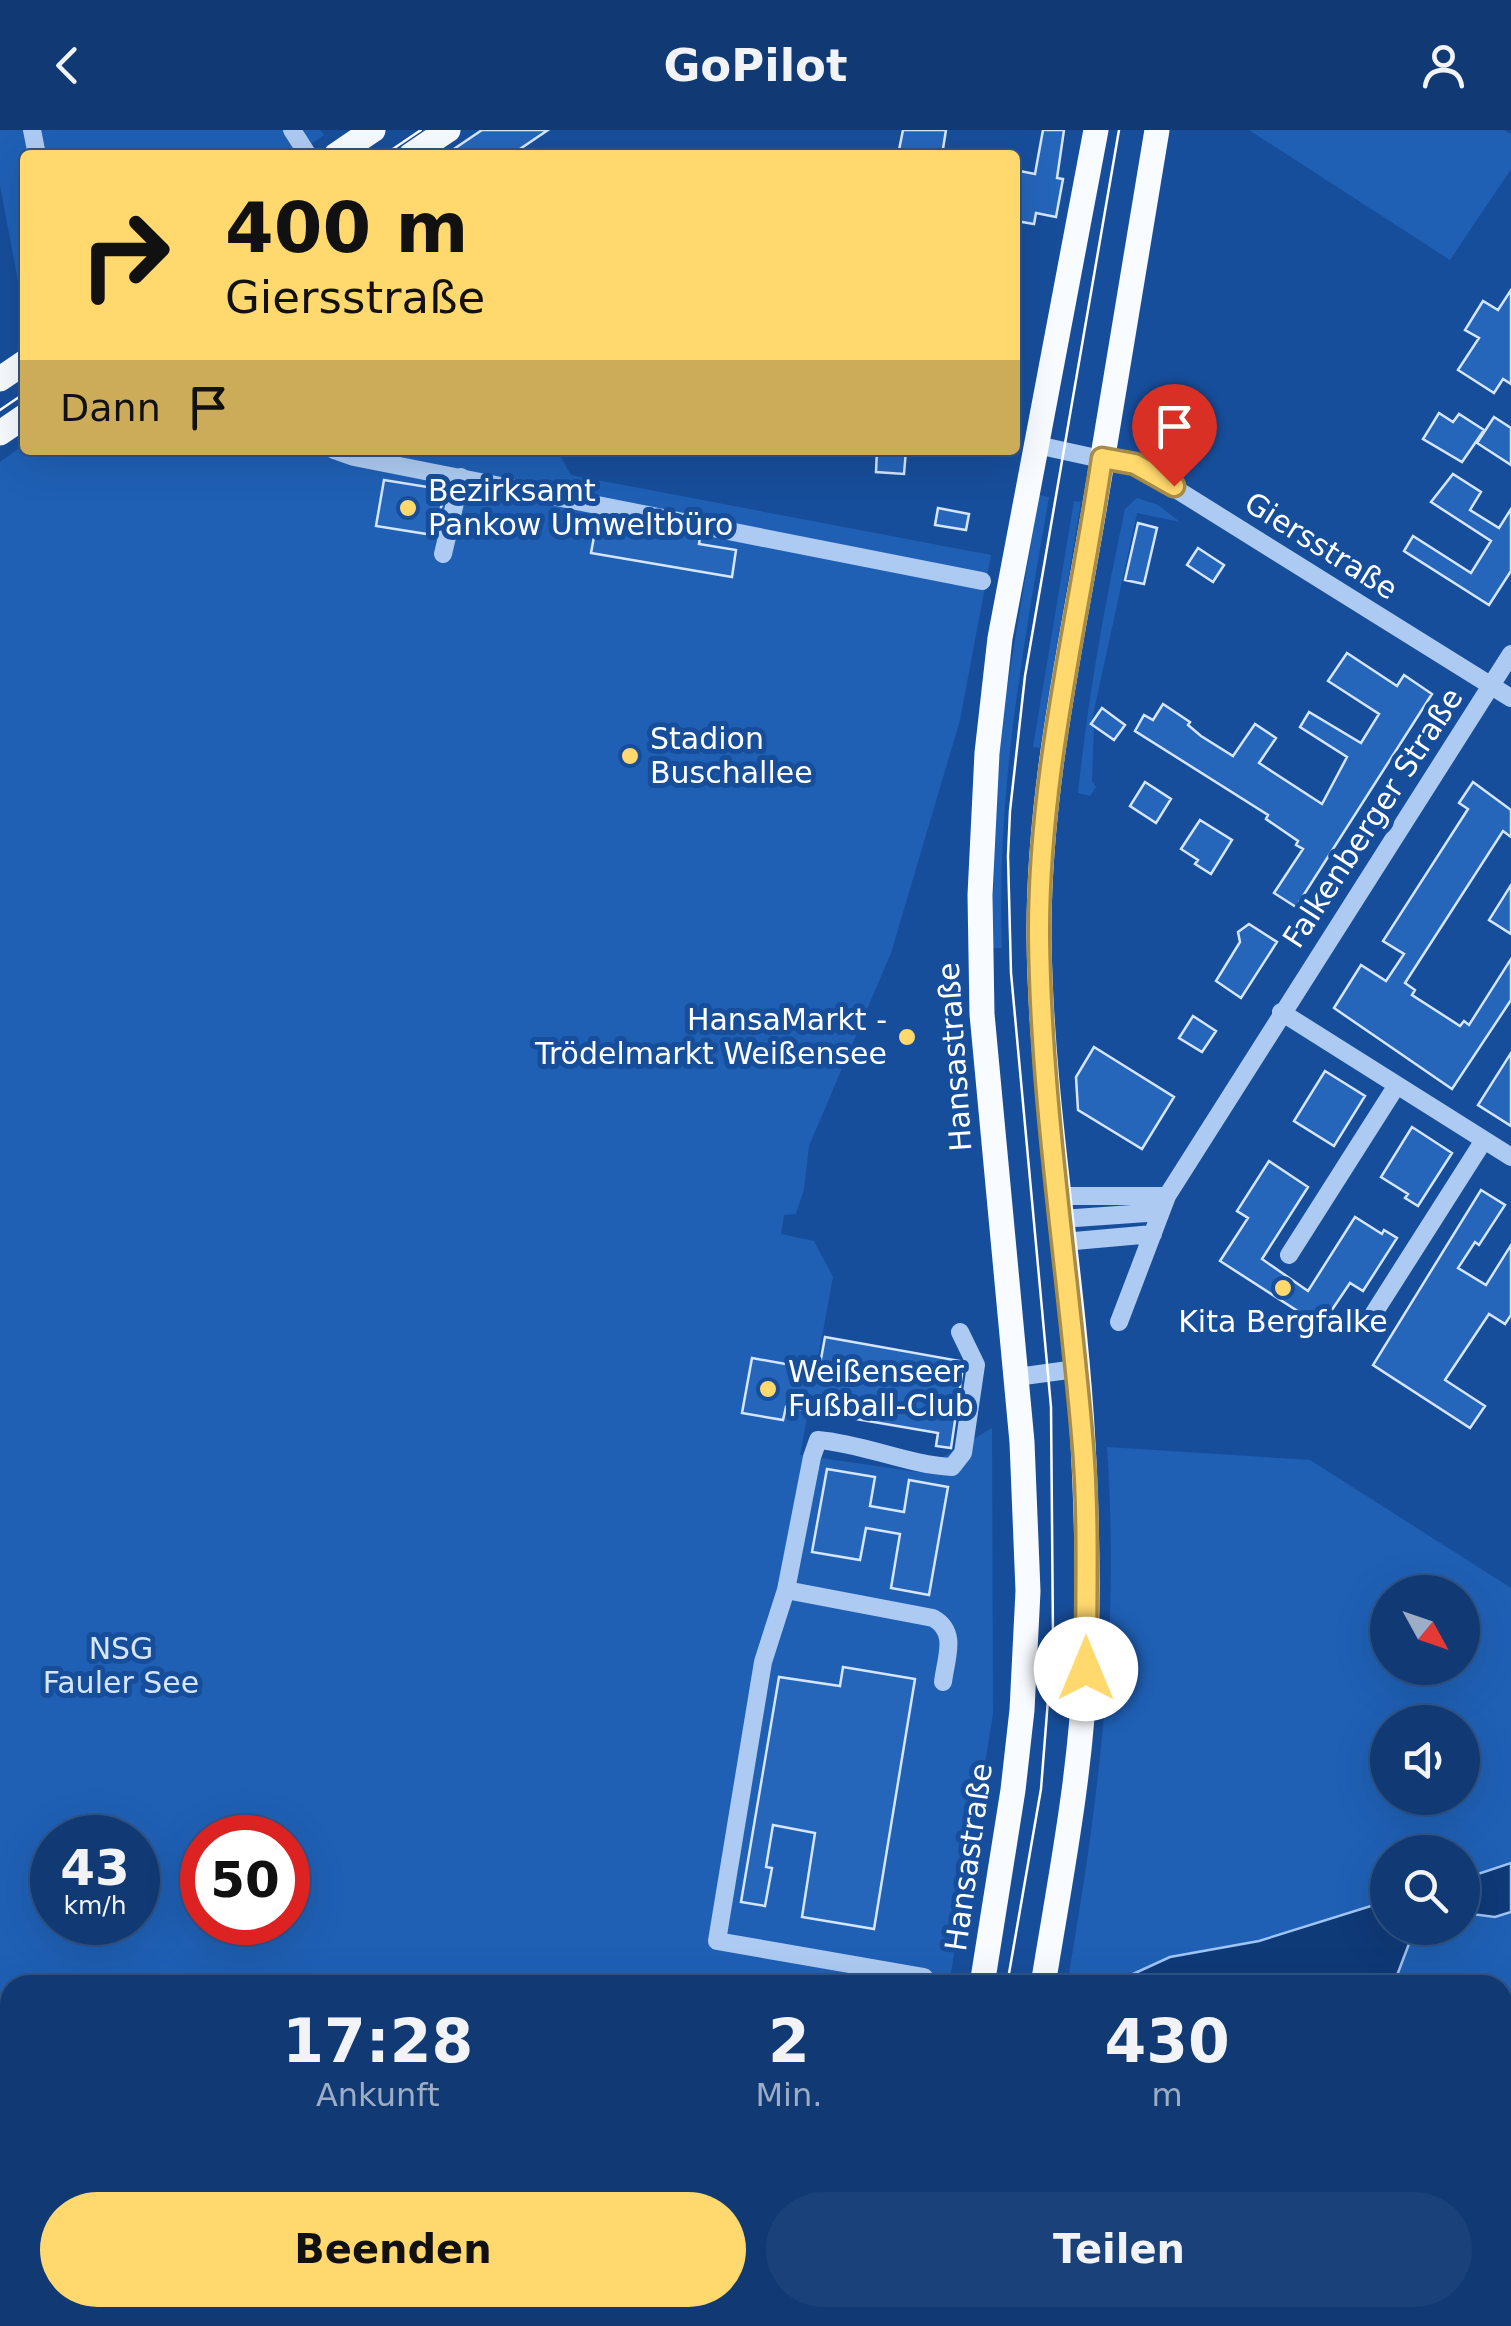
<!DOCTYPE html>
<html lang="de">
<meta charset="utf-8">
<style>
body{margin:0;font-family:"DejaVu Sans",sans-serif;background:#1a4179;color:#f1f3f6;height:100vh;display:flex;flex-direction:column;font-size:38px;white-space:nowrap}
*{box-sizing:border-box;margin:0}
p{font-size:32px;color:#9cadc5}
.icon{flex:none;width:55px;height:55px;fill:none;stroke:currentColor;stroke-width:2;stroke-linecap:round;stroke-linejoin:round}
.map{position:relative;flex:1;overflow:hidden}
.details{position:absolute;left:0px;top:1845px;width:1512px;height:352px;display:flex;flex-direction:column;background:#113a74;border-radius:30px 30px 0 0;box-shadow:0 10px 40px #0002,0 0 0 2px #305486}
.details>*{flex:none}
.top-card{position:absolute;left:20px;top:20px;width:1000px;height:305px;border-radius:10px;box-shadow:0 10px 40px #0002,0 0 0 2px #305486;background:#ffd86e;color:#111;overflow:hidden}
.needle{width:65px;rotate:130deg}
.fabs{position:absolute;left:1370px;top:1445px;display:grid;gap:20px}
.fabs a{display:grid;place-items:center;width:110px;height:110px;border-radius:50%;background:#113a74;box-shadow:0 10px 40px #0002,0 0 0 2px #305486;font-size:50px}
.speed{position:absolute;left:30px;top:1685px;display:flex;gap:20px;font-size:50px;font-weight:700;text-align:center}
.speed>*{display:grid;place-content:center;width:130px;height:130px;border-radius:50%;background:#113a74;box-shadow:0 10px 40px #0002,0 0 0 2px #305486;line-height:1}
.speed small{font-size:25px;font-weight:400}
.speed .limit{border:15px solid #d22;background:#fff;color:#111}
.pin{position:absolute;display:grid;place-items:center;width:85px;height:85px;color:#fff;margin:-102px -42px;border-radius:50% 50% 50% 0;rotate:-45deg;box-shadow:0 0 10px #0007}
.pin .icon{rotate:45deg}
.me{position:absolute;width:110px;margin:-55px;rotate:0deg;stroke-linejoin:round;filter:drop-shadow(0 0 8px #0008)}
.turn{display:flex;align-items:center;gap:35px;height:210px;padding:0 40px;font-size:45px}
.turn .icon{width:130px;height:130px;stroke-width:2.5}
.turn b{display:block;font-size:70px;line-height:85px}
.then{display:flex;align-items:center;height:95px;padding:0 40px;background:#0003;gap:20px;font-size:38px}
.eta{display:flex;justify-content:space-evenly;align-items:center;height:170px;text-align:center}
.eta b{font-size:60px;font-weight:700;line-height:70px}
.primary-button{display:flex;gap:20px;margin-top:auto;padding:20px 40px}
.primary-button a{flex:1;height:115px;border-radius:60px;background:#ffd86e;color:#111;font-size:40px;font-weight:700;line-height:115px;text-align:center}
.primary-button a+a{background:#1a4179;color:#f1f3f6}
header{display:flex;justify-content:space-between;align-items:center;height:130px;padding:0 40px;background:#113a74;font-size:45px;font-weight:700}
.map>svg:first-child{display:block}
.green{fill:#1f60b5;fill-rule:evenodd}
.water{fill:#0f3a78;stroke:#9fc5f5;stroke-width:2.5}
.building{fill:#2565ba;stroke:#d5e6fc;stroke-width:2.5}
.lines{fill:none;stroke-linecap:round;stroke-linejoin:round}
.minor{stroke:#adcbf2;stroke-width:18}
.major{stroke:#f8fbff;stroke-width:25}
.tram{stroke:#fff;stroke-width:2.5}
.route-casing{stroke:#a68c48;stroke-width:25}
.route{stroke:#ffd86e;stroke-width:18}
.poi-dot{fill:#ffd86e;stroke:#174e9b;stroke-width:4}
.labels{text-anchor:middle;stroke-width:10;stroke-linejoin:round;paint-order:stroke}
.poi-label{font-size:30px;fill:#fff;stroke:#174e9b;text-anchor:start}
.street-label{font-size:30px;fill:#fff;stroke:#174e9b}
.park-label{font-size:30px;fill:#d5e6fc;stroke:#174e9b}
</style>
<header><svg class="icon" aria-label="back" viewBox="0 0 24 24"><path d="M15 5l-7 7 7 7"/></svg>GoPilot<svg class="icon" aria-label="person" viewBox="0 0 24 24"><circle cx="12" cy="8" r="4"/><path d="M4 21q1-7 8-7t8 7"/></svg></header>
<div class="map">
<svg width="1511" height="2196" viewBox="0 0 1511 2196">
<rect width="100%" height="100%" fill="#174e9b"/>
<!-- green -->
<path class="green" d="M0 0H320L324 5 294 25H25V189L0 55Z
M1249 0H1504L1511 4V39L1450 130Z
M25 314V320H557L571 345 991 425 960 590 891 823 809 1016 804 1059 796 1084 784 1085 781 1104 814 1111 833 1147 800 1325 918 1342 992 1298 993 1584 949 1855H10V2188H348L349 2196H0V332ZM52 1708H138V1792H52ZM202 1708H288V1792H202Z
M1039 365 1049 367C1023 517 996 665 1002 818H991L998 640 1003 583Z
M1137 368 1158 375 1180 392 1137 383 1091 594 1094 597 1092 651 1096 657 1090 666 1078 663C1088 567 1105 473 1125 379Z
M1074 371 1081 372 1040 618 1033 617Z
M1107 1317 1310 1330 1511 1458V1861L1502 1855 1491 1853 1067 1855C1099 1670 1120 1505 1107 1317ZM1388 1462H1462V1538H1388ZM1388 1592H1462V1668H1388ZM1388 1722H1462V1798H1388Z"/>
<!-- water -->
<path class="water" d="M1511 1733V1782L1495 1787 1463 1783V1749Z
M1387 1771 1388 1798H1415L1396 1848 1390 1855H1109L1170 1827 1259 1811Z"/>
<!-- building -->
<path class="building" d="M482 0H548L511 25H445Z
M903 0H946L942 25H898Z
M1043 0H1064L1057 48 1063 49 1056 87 1036 83 1034 94 1016 91 1015 40 1035 44Z
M1511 160V254L1503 249 1494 263 1458 240 1479 208 1465 200 1483 171 1498 180Z
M1439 283 1453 292 1459 284 1484 300 1462 332 1423 309Z
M1494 287 1511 298V335L1477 313Z
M877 320H906L904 344 876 342Z
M1453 344 1481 362 1470 380 1499 398 1511 379V441L1489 475 1404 421 1413 406 1471 443 1491 411 1431 372Z
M384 350 440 359 438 373 442 374 433 405 376 396Z
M938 378 969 384 966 400 935 395Z
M1138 393 1157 398 1144 454 1125 450Z
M634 395 700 408 699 414 736 420 732 447 591 423 596 396 633 402Z
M1198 418 1224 435 1213 452 1187 435Z
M1347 523 1397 556 1404 545 1432 564 1296 777 1274 763 1303 719 1296 715 1298 711 1266 689 1268 685 1135 601 1144 585 1153 590 1163 574 1190 592 1188 595 1201 606 1233 626 1255 594 1276 608 1259 633 1322 674 1347 627 1300 597 1309 582 1361 613 1379 584 1328 551Z
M1102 578 1125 595 1114 610 1091 594Z
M1145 652 1171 669 1156 693 1130 676Z
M1473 652 1511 680V707L1503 701 1405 853 1415 860 1412 865 1460 896 1464 891 1469 895 1511 829V870L1452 959 1334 878 1361 835 1386 851 1404 824 1383 811 1468 679 1459 673Z
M1200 690 1232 710 1211 744 1195 734 1198 730 1181 719Z
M1511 755V804L1489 790Z
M1249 794 1277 812 1241 868 1216 851 1240 812 1238 802Z
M1193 886 1216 901 1202 922 1179 908Z
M1094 917 1174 967 1142 1019 1078 980 1076 947Z
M1511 923V996L1478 975Z
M1325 941 1365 966 1334 1016 1294 991Z
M1412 997 1452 1023 1418 1076 1405 1068 1408 1064 1381 1047Z
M1269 1031 1308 1057 1262 1129 1308 1161 1355 1087 1382 1104 1384 1100 1397 1108 1363 1161 1350 1153 1321 1196 1220 1131 1248 1088 1237 1081Z
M1481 1060 1505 1075 1479 1115 1475 1112 1458 1138 1486 1155 1511 1115V1185L1505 1194 1489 1184 1445 1250 1485 1276 1470 1298 1373 1235Z
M825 1207 960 1231 963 1237 951 1318 936 1316 938 1303 786 1277 783 1290 742 1283 752 1228 819 1240Z
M827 1339 875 1347 870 1376 904 1382 909 1350 948 1357 929 1465 891 1458 900 1404 866 1398 860 1430 812 1422Z
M843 1537 915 1549 874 1799 802 1787 815 1703 773 1695 766 1737 772 1738 765 1776 741 1772 779 1547 840 1556Z"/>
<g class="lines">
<!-- minor -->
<path class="minor" d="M32 0 37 25
M292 0 308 25
M1037 315 1142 338 1511 568
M334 320 354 327 982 451
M443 424 461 347
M1281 882 1511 1027
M1058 1066H1167
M1061 1089 1161 1082
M1063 1112 1153 1104
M1289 1125 1397 955
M1374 1183 1484 1010
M1119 1192 1167 1066 1511 524
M1016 1247 1076 1239
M786 1460 933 1488C958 1502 946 1527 943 1552
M924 1847 717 1811 763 1532 786 1460 812 1327 818 1310C865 1314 908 1335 952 1337L963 1323 976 1235 960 1202
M1502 2134H1511
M1283 2196 1284 2188"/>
<!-- major -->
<path class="major" d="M336 25 373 0
M411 25 448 0
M0 249 25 232
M0 303 25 286
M982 1855 1013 1660 1022 1580 1028 1461 1022 1312 982 884 980 765 987 623 1000 508 1096 0
M1043 1855C1060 1750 1081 1645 1085 1539 1089 1464 1087 1388 1083 1313 1074 1144 1041 977 1039 808 1038 663 1070 522 1094 380 1116 254 1135 126 1157 0
M925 2196 926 2188
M980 2196 982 2188"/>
<!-- tram -->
<path class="tram" d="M384 25 421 0
M0 280 25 263
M1007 1855 1041 1659 1053 1506 1051 1277 1011 843 1008 726 1010 681 1025 546 1119 0
M962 2196 963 2188"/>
</g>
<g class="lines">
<defs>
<path id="route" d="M1086 1539C1086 1461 1089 1382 1082 1305 1068 1139 1041 974 1039 807 1038 645 1079 487 1102 328L1135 334 1174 356"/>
</defs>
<!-- route casing -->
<use href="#route" class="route-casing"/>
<!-- route -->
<use href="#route" class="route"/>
</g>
<!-- markers -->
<g class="poi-dot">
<circle cx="408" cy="378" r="10"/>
<circle cx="630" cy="626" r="10"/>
<circle cx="907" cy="907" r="10"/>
<circle cx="1283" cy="1158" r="10"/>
<circle cx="768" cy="1259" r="10"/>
</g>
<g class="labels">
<!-- poi labels -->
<g class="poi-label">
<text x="428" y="371">Bezirksamt<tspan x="428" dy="34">Pankow Umweltbüro</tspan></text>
<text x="650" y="619">Stadion<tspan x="650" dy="34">Buschallee</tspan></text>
<text x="887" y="900" text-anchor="end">HansaMarkt -<tspan x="887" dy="34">Trödelmarkt Weißensee</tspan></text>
<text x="1283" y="1202" text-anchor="middle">Kita Bergfalke</text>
<text x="788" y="1252">Weißenseer<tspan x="788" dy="34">Fußball-Club</tspan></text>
</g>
<!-- street labels -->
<g class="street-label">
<text transform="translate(1321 416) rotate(32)" y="10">Giersstraße</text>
<text transform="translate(1373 688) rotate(-57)" y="10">Falkenberger Straße</text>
<text transform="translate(955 927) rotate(-94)" y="10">Hansastraße</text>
<text transform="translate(969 1727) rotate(-82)" y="10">Hansastraße</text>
</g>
<!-- park labels -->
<g class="park-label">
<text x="121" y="1529">NSG<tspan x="121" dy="34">Fauler See</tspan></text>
</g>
</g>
</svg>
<div class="fabs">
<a><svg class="needle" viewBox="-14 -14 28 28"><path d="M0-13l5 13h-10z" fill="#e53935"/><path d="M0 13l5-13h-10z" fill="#9cadc5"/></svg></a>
<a><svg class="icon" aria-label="sound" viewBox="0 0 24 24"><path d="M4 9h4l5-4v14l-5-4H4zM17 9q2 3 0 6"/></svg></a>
<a><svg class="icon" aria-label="search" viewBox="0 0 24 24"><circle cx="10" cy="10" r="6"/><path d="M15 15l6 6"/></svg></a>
</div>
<div class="speed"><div>43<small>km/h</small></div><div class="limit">50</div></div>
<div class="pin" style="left:1174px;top:356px;background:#d93025"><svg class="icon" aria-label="arrive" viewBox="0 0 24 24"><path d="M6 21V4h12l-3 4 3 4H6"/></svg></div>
<svg class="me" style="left:1086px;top:1539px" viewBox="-20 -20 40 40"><circle r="19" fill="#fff"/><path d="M0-13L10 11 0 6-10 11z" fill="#ffd86e"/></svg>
<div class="top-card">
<div class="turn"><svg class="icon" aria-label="right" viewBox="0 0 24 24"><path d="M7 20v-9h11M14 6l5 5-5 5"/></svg><div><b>400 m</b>Giersstraße</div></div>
<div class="then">Dann<svg class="icon" aria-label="arrive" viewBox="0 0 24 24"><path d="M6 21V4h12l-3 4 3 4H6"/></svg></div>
</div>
<section class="details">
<div class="eta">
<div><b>17:28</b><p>Ankunft</p></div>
<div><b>2</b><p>Min.</p></div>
<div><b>430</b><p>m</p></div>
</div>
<div class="primary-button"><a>Beenden</a><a>Teilen</a></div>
</section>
</div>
